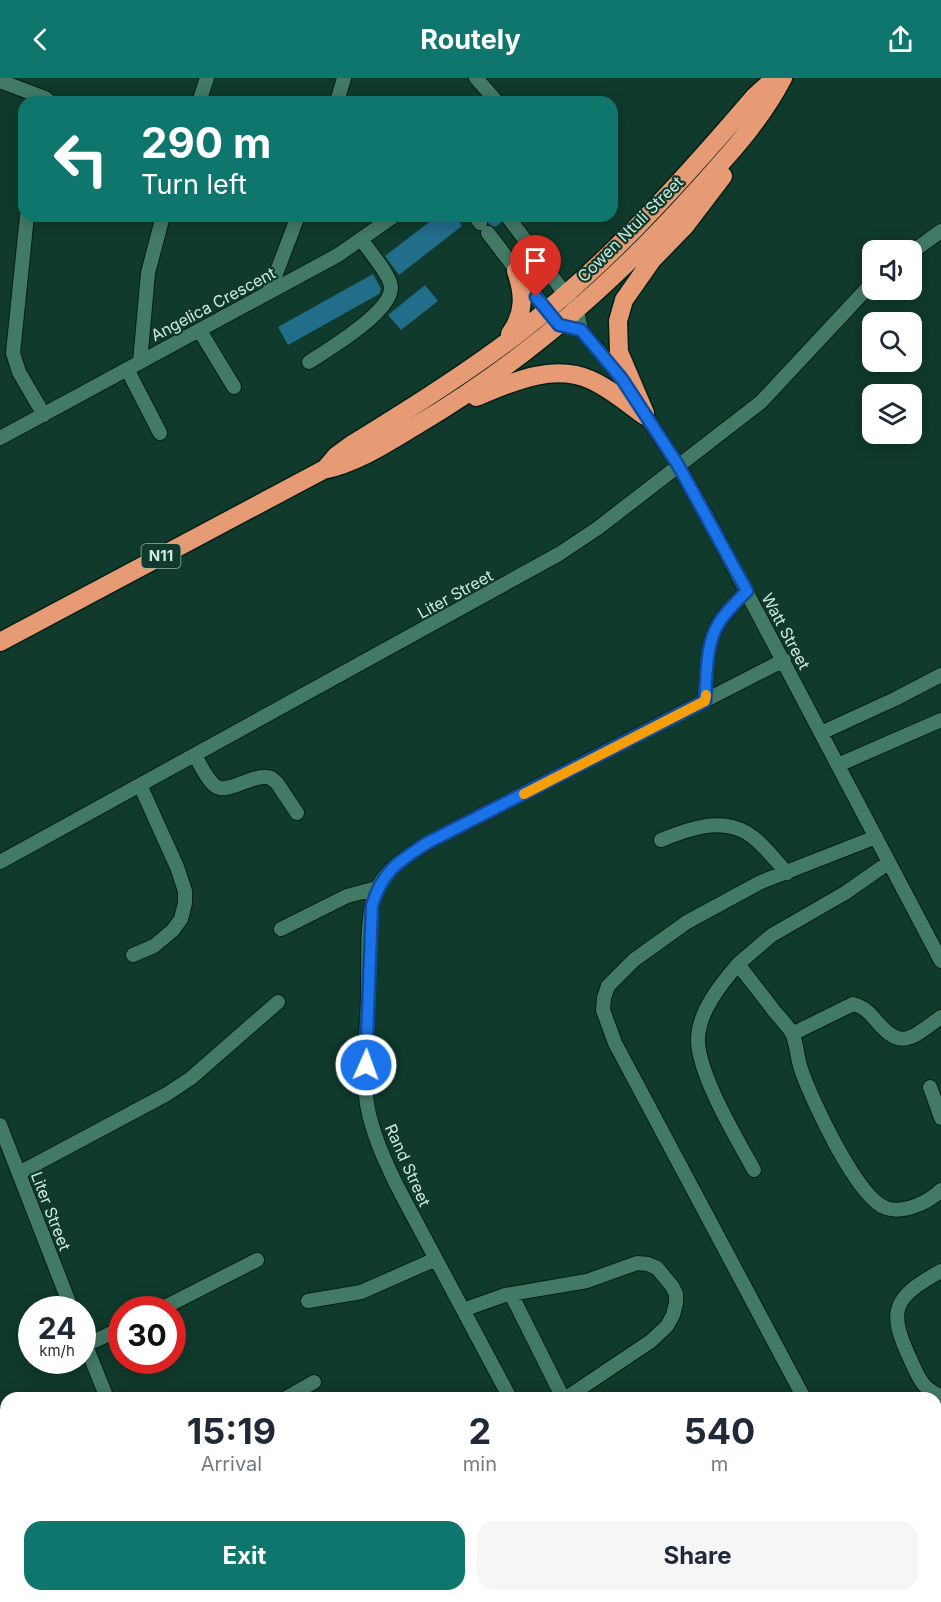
<!DOCTYPE html>
<style>
body{margin:0;font-family:Inter,sans-serif;background:#f6f6f7;color:#1f2937;height:100vh;display:flex;flex-direction:column;font-size:22px;white-space:nowrap}
*{box-sizing:border-box;margin:0}
p{font-size:20px;color:#747a83}
.icon{flex:none;width:33px;height:33px;fill:none;stroke:currentColor;stroke-width:2;stroke-linecap:round;stroke-linejoin:round}
.map{position:relative;flex:1;overflow:hidden}
.side{position:absolute;left:0px;top:1314px;width:942px;height:210px;display:flex;flex-direction:column;background:#fff;border-radius:18px 18px 0 0;box-shadow:0 3px 15px #0003}
.side>*{flex:none}
.banner{position:absolute;left:18px;top:18px;width:600px;height:126px;border-radius:18px;box-shadow:0 3px 15px #0003;background:#0f766e;color:#fff;overflow:hidden}
.tools{position:absolute;left:862px;top:162px;display:grid;gap:12px}
.tools a{display:grid;place-items:center;width:60px;height:60px;border-radius:12px;background:#fff;box-shadow:0 3px 15px #0003;font-size:30px}
.speed{position:absolute;left:18px;top:1218px;display:flex;gap:12px;font-size:30px;font-weight:700;text-align:center}
.speed>*{display:grid;place-content:center;width:78px;height:78px;border-radius:50%;background:#fff;box-shadow:0 3px 15px #0003;line-height:1}
.speed small{font-size:15px;font-weight:400}
.speed .limit{border:9px solid #d22;background:#fff;color:#111}
.pin{position:absolute;display:grid;place-items:center;width:51px;height:51px;color:#fff;margin:-62px -26px;border-radius:50% 50% 50% 0;rotate:-45deg;box-shadow:0 0 6px #0007}
.pin .icon{rotate:45deg}
.me{position:absolute;width:66px;margin:-33px;rotate:2deg;stroke-linejoin:round;filter:drop-shadow(0 0 4px #0008)}
.turn{display:flex;align-items:center;gap:21px;height:126px;padding:0 24px;font-size:27px}
.turn .icon{width:78px;height:78px;stroke-width:2.5}
.turn b{display:block;font-size:42px;line-height:51px}
.eta{display:flex;justify-content:space-evenly;align-items:center;height:102px;text-align:center}
.eta b{font-size:36px;font-weight:700;line-height:42px}
.action{display:flex;gap:12px;margin-top:auto;padding:12px 24px}
.action a{flex:1;height:69px;border-radius:18px;background:#0f766e;color:#fff;font-size:24px;font-weight:700;line-height:69px;text-align:center}
.action a+a{background:#f6f6f7;color:#1f2937}
header{display:flex;justify-content:space-between;align-items:center;height:78px;padding:0 24px;background:#0f766e;color:#fff;font-size:27px;font-weight:700}
.map>svg:first-child{display:block}
.building{fill:#216e8b}
.lines{fill:none;stroke-linecap:round;stroke-linejoin:round}
.minor-casing{stroke:#021f16;stroke-width:16}
.highway-casing{stroke:#021f16;stroke-width:21}
.minor{stroke:#437a66;stroke-width:14}
.highway{stroke:#e69b75;stroke-width:18}
.rail-casing{stroke:#a2c2b5;stroke-width:6}
.rail{stroke:#0f3a2c;stroke-width:4;stroke-dasharray:11;stroke-linecap:butt}
.route-casing{stroke:#114b97;stroke-width:15}
.route{stroke:#1a73e8;stroke-width:10}
.slow{stroke:#f59e0b;stroke-width:10}
.labels{text-anchor:middle;stroke-width:4.5;stroke-linejoin:round;paint-order:stroke}
.shield{fill:#0f3a2c;stroke:#95b6a9;stroke-width:1.5}
.shield-label{font-size:15px;font-weight:bold;fill:#cfebdf}
.street-label{font-size:16px;fill:#cfebdf;stroke:#0f3a2c}
</style>
<header><svg class="icon" aria-label="back" viewBox="0 0 24 24"><path d="M15 5l-7 7 7 7"/></svg>Routely<svg class="icon" aria-label="share" viewBox="0 0 24 24"><path d="M12 15V3M7 8l5-5 5 5M5 13v7h14v-7"/></svg></header>
<div class="map">
<svg width="941" height="1524" viewBox="0 0 941 1524">
<rect width="100%" height="100%" fill="#0f3a2c"/>
<!-- building -->
<path class="building" d="M437 138H455L462 148 399 197 385 178Z
M489 138H499L501 145 495 149 489 146 487 140Z
M373 196 381 211 379 216 288 267 278 249Z
M425 207 438 223 401 252 388 237Z"/>
<g class="lines">
<defs>
<path id="minor" d="M476 0 497 24
M0 3 45 20 50 24
M199 24 207 0
M337 24 344 0
M27 138 13 275 19 294 44 337
M475 138 480 145
M508 139 577 232 581 252 607 282 630 313
M488 155 553 240
M912 174 941 153
M269 214 298 138
M200 253 234 309
M140 284 148 195 163 138
M309 284C329 271 392 234 391 209 390 196 368 172 361 161
M127 291 160 355
M640 329 678 387 707 439 941 883
M0 360 338 177 394 138
M705 623C707 598 705 567 719 545 726 533 737 523 747 513
M821 655 895 621 941 597
M195 677C200 686 205 698 213 706 226 720 251 694 271 700L277 705 297 735
M838 687 941 642
M661 762C688 751 720 739 747 755 762 764 775 782 787 795
M0 784 559 476 598 450 761 324 873 204
M281 851 347 818 377 810
M133 877 154 868 173 852 181 841 185 825V813L177 789 140 707
M738 886 772 857 845 815 888 785
M792 956 853 926C862 928 867 932 873 939 901 974 910 961 941 939
M930 1009 941 1040
M0 1047 72 1232
M754 1092C737 1061 698 996 698 962 698 934 721 906 738 886 750 902 763 918 775 934 780 940 788 948 792 955 797 966 797 980 801 991 811 1021 857 1120 886 1130 904 1136 929 1124 941 1112
M19 1095 167 1016 191 1000 278 924
M941 1193C890 1221 888 1234 912 1285 919 1301 924 1312 941 1318
M511 1216 563 1320
M308 1223 361 1214 436 1181
M159 1232 257 1182
M463 1232 505 1217 587 1203 637 1185 648 1186 657 1190 672 1208 676 1216V1225L673 1237 667 1248 651 1263 566 1320
M82 1258 107 1320
M86 1267 122 1250
M286 1320 314 1304
M510 1320 397 1108C384 1081 372 1055 367 1026 362 992 367 954 368 920 369 890 365 837 377 811 386 790 409 777 427 765L784 582
M804 1320 615 965 603 932 604 920 608 908 634 882 687 844 761 804 876 759
M231 1518 233 1520
M573 1518 576 1524
M614 1518 618 1524
M385 1524 391 1518
M680 1524 690 1518
M737 1524 740 1518"/>
<path id="highway" d="M510 256C525 235 524 216 516 193
M476 319C512 304 553 285 591 302 611 311 628 326 645 338
M645 335 619 274 618 243 624 222 652 182 685 148 723 98
M325 391 336 378 351 367C401 336 451 305 499 270 596 199 677 109 754 19L775 0
M0 564 323 392C357 385 387 365 417 347 524 284 615 204 698 111 731 74 759 45 783 0"/>
</defs>
<!-- minor casing -->
<use href="#minor" class="minor-casing"/>
<!-- highway casing -->
<use href="#highway" class="highway-casing"/>
<!-- minor -->
<use href="#minor" class="minor"/>
<!-- highway -->
<use href="#highway" class="highway"/>
<defs>
<path id="rail" d="M0 1483 6 1484
M107 1518 118 1524"/>
</defs>
<!-- rail casing -->
<use href="#rail" class="rail-casing"/>
<!-- rail -->
<use href="#rail" class="rail"/>
</g>
<g class="lines">
<defs>
<path id="route" d="M366 987 372 828C382 793 398 784 427 765L705 623C707 598 705 567 719 545 726 533 737 523 747 513L678 387 622 301 581 252 559 247 536 219"/>
</defs>
<!-- route casing -->
<use href="#route" class="route-casing"/>
<!-- route -->
<use href="#route" class="route"/>
<!-- slow -->
<path class="slow" d="M524 716 705 623 706 617"/>
</g>
<g class="labels">
<!-- shield labels -->
<rect class="shield" x="141.5" y="466" width="39" height="24" rx="4.5"/>
<g class="shield-label">
<text x="161" y="483">N11</text>
</g>
<!-- street labels -->
<g class="street-label">
<text transform="translate(630 151) rotate(-45)" y="6">Cowen Ntuli Street</text>
<text transform="translate(213 226) rotate(-28)" y="6">Angelica Crescent</text>
<text transform="translate(455 516) rotate(-29)" y="6">Liter Street</text>
<text transform="translate(786 553) rotate(62)" y="6">Watt Street</text>
<text transform="translate(408 1087) rotate(66)" y="6">Rand Street</text>
<text transform="translate(51 1133) rotate(69)" y="6">Liter Street</text>
</g>
</g>
</svg>
<div class="tools">
<a><svg class="icon" aria-label="sound" viewBox="0 0 24 24"><path d="M4 9h4l5-4v14l-5-4H4zM17 9q2 3 0 6"/></svg></a>
<a><svg class="icon" aria-label="search" viewBox="0 0 24 24"><circle cx="10" cy="10" r="6"/><path d="M15 15l6 6"/></svg></a>
<a><svg class="icon" aria-label="layers" viewBox="0 0 24 24"><path d="M12 4l9 5-9 5-9-5zM3 14l9 5 9-5"/></svg></a>
</div>
<div class="speed"><div>24<small>km/h</small></div><div class="limit">30</div></div>
<div class="pin" style="left:536px;top:219px;background:#d93025"><svg class="icon" aria-label="arrive" viewBox="0 0 24 24"><path d="M6 21V4h12l-3 4 3 4H6"/></svg></div>
<svg class="me" style="left:366px;top:987px" viewBox="-20 -20 40 40"><circle r="17" fill="#1a73e8" stroke="#fff" stroke-width="3"/><path d="M0-11L8 9 0 5-8 9z" fill="#fff"/></svg>
<div class="banner">
<div class="turn"><svg class="icon" aria-label="left" viewBox="0 0 24 24"><path d="M17 20v-9H6M10 6l-5 5 5 5"/></svg><div><b>290 m</b>Turn left</div></div>
</div>
<section class="side">
<div class="eta">
<div><b>15:19</b><p>Arrival</p></div>
<div><b>2</b><p>min</p></div>
<div><b>540</b><p>m</p></div>
</div>
<div class="action"><a>Exit</a><a>Share</a></div>
</section>
</div>
